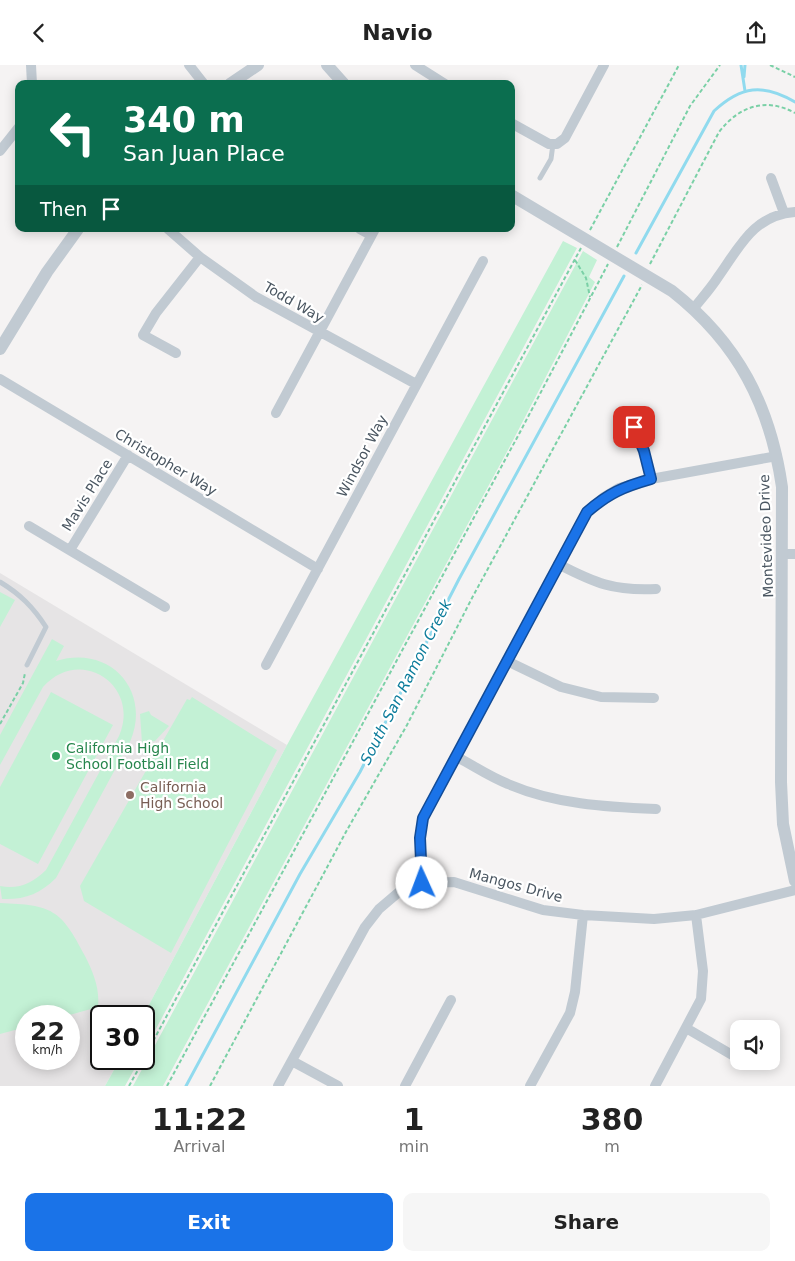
<!DOCTYPE html>
<style>
body{margin:0;font-family:"DejaVu Sans",sans-serif;background:#f6f6f6;color:#222;height:100vh;display:flex;flex-direction:column;font-size:19px;white-space:nowrap}
*{box-sizing:border-box;margin:0}
p{font-size:16px;color:#767676}
.icon{flex:none;width:28px;height:28px;fill:none;stroke:currentColor;stroke-width:2;stroke-linecap:round;stroke-linejoin:round}
.map{position:relative;height:1021px;overflow:hidden}
.drawer{display:flex;flex-direction:column;background:#fff;flex:1}
.drawer>*{flex:none}
.guide{position:absolute;left:15px;top:15px;width:500px;height:152px;border-radius:10px;box-shadow:0 2px 12px #0003;background:#0b6e4f;color:#fff;overflow:hidden}
.buttons{position:absolute;left:730px;top:955px;display:grid;gap:10px}
.buttons a{display:grid;place-items:center;width:50px;height:50px;border-radius:10px;background:#fff;box-shadow:0 2px 12px #0003;font-size:25px}
.speed{position:absolute;left:15px;top:940px;display:flex;gap:10px;font-size:25px;font-weight:700;text-align:center}
.speed>*{display:grid;place-content:center;width:65px;height:65px;border-radius:50%;background:#fff;box-shadow:0 2px 12px #0003;line-height:1}
.speed small{font-size:12px;font-weight:400}
.speed .limit{border:2px solid #111;border-radius:8px;background:#fff;color:#111}
.pin{position:absolute;display:grid;place-items:center;width:42px;height:42px;color:#fff;margin:-21px;border-radius:10px;box-shadow:0 2px 8px #0006}
.me{position:absolute;width:55px;margin:-28px;rotate:358deg;stroke-linejoin:round;filter:drop-shadow(0 0 4px #0008)}
.turn{display:flex;align-items:center;gap:18px;height:105px;padding:0 25px;font-size:22px}
.turn .icon{width:65px;height:65px;stroke-width:2.5}
.turn b{display:block;font-size:35px;line-height:42px}
.then{display:flex;align-items:center;height:48px;padding:0 25px;background:#0003;gap:10px;font-size:19px}
.eta{display:flex;justify-content:space-evenly;align-items:center;height:85px;text-align:center}
.eta b{font-size:30px;font-weight:800;line-height:35px}
.action{display:flex;gap:10px;margin-top:auto;padding:10px 25px}
.action a{flex:1;height:58px;border-radius:10px;background:#1a73e8;color:#fff;font-size:20px;font-weight:800;line-height:58px;text-align:center}
.action a+a{background:#f6f6f6;color:#222}
header{display:flex;justify-content:space-between;align-items:center;height:65px;padding:0 25px;background:#fff;font-size:22px;font-weight:800}
.map>svg:first-child{display:block}
.education{fill:#e6e4e5;fill-rule:evenodd}
.green{fill:#c3f1d5}
.lines{fill:none;stroke-linecap:round;stroke-linejoin:round}
.stream{stroke:#90daee;stroke-width:3}
.path{stroke:#7ad0a6;stroke-width:2;stroke-dasharray:4 2.5;stroke-linecap:butt}
.service{stroke:#c1cad2;stroke-width:5}
.minor{stroke:#c1cad2;stroke-width:10}
.tertiary{stroke:#c1cad2;stroke-width:12}
.route-casing{stroke:#114b97;stroke-width:12}
.route{stroke:#1a73e8;stroke-width:9}
.leisure-dot{fill:#2e9e5b;stroke:#fff;stroke-width:2}
.education-dot{fill:#8d6e63;stroke:#fff;stroke-width:2}
.labels{text-anchor:middle;stroke-width:4.5;stroke-linejoin:round;paint-order:stroke}
.street-label{font-size:14px;fill:#4a5661;stroke:#fff}
.leisure-label{font-size:14px;fill:#27864d;stroke:#fff;text-anchor:start}
.education-label{font-size:14px;fill:#785e54;stroke:#fff;text-anchor:start}
.water-label{font-size:15px;font-style:italic;fill:#0c7c9b;stroke:#fff}
</style>
<header><svg class="icon" aria-label="back" viewBox="0 0 24 24"><path d="M15 5l-7 7 7 7"/></svg>Navio<svg class="icon" aria-label="share" viewBox="0 0 24 24"><path d="M12 15V3M7 8l5-5 5 5M5 13v7h14v-7"/></svg></header>
<div class="map">
<svg width="795" height="1021" viewBox="0 0 795 1021">
<rect width="100%" height="100%" fill="#f5f3f3"/>
<!-- education -->
<path class="education" d="M0 508 287 680 143 951H101V994H120L105 1021H0ZM26 951H69V994H26Z"/>
<!-- green -->
<path class="green" d="M563 176 577 183 144 986 143 951 287 680Z
M583 186 597 195 589 212 595 217 509 383 163 1021H133Z
M0 527 15 535 0 562Z
M52 574 64 581 56 596C110 579 152 626 130 677L56 813C40 829 24 835 2 834L0 821C18 825 33 818 46 805L119 671C141 620 80 580 43 622L0 700V670Z
M51 627 113 660 38 799 0 779V722Z
M192 632 277 685 171 888 84 836 80 821 187 634 190 635Z
M149 646 151 650 169 661 155 676 142 678 140 649Z
M0 838C52 840 61 844 85 891 93 907 100 923 98 942L66 951H26V962L0 969Z
M120 994H140L125 1021H105Z"/>
<g class="lines">
<!-- stream -->
<path class="stream" d="M741 0 745 26
M744 12 745 0
M636 188 714 46C741 21 763 18 795 37
M186 1021 300 809 360 707 459 514 624 211"/>
<!-- path -->
<path class="path" d="M770 0 795 12
M590 165 679 0
M617 182 690 41 720 0
M575 195 586 213 590 232
M650 199 719 67C739 41 766 32 795 48
M0 659 23 618 25 608
M144 993 581 183
M129 1021 144 994
M167 1021 519 369 608 199
M210 1021 347 765 407 660 472 533 642 220"/>
<!-- service -->
<path class="service" d="M540 113 551 94 553 79
M0 517C20 529 33 542 46 562L27 600"/>
<!-- minor -->
<path class="minor" d="M31 0 32 19
M189 0 204 19
M415 0 445 19
M511 58 549 79H557L565 73 604 0
M0 86 19 62
M771 113 784 148
M168 164 200 192 256 232 416 319
M360 164 371 170
M694 243C702 233 711 223 718 212 739 183 753 150 795 147
M176 288 143 270 156 248 200 192
M0 314 318 504
M276 348 375 164
M634 362 644 386 651 414
M29 461 165 542
M70 485 128 390
M783 489H795
M558 499C595 518 613 526 656 524
M507 596 561 622 601 632 654 633
M266 600 483 196
M457 692C474 701 490 712 508 719 555 739 605 742 656 744
M422 818 420 773 423 753 587 447 604 432 619 423 651 414 777 391
M686 963 739 994
M292 996 338 1021
M278 1021 365 862 379 844 399 827 422 818 454 817 543 845 583 850 654 854 696 850 795 825
M405 1021 451 935
M530 1021 570 948 575 927 583 850
M655 1021 701 934 703 906 696 850"/>
<!-- tertiary -->
<path class="tertiary" d="M327 0 344 19
M230 19 258 0
M511 130 672 226C738 278 770 340 782 422L781 717 783 759 795 816
M0 284 47 207 78 164"/>
</g>
<g class="lines">
<defs>
<path id="route" d="M422 818 420 773 423 753 587 447C609 428 623 422 651 414L644 386 634 362"/>
</defs>
<!-- route casing -->
<use href="#route" class="route-casing"/>
<!-- route -->
<use href="#route" class="route"/>
</g>
<!-- markers -->
<circle class="leisure-dot" cx="56" cy="691" r="5"/>
<circle class="education-dot" cx="130" cy="730" r="5"/>
<g class="labels">
<!-- street labels -->
<g class="street-label">
<text transform="translate(294 237) rotate(30)" y="5">Todd Way</text>
<text transform="translate(362 391) rotate(-62)" y="5">Windsor Way</text>
<text transform="translate(166 397) rotate(31)" y="5">Christopher Way</text>
<text transform="translate(87 430) rotate(-58)" y="5">Mavis Place</text>
<text transform="translate(766 471) rotate(-92)" y="5">Montevideo Drive</text>
<text transform="translate(516 820) rotate(15)" y="5">Mangos Drive</text>
</g>
<!-- leisure labels -->
<g class="leisure-label">
<text x="66" y="688">California High<tspan x="66" dy="16">School Football Field</tspan></text>
</g>
<!-- education labels -->
<g class="education-label">
<text x="140" y="727">California<tspan x="140" dy="16">High School</tspan></text>
</g>
<!-- water labels -->
<g class="water-label">
<text transform="translate(406 617) rotate(-63)" y="5">South San Ramon Creek</text>
</g>
</g>
</svg>
<div class="buttons">
<a><svg class="icon" aria-label="sound" viewBox="0 0 24 24"><path d="M4 9h4l5-4v14l-5-4H4zM17 9q2 3 0 6"/></svg></a>
</div>
<div class="speed"><div>22<small>km/h</small></div><div class="limit">30</div></div>
<div class="pin" style="left:634px;top:362px;background:#d93025"><svg class="icon" aria-label="arrive" viewBox="0 0 24 24"><path d="M6 21V4h12l-3 4 3 4H6"/></svg></div>
<svg class="me" style="left:422px;top:818px" viewBox="-20 -20 40 40"><circle r="19" fill="#fff"/><path d="M0-13L10 11 0 6-10 11z" fill="#1a73e8"/></svg>
<div class="guide">
<div class="turn"><svg class="icon" aria-label="left" viewBox="0 0 24 24"><path d="M17 20v-9H6M10 6l-5 5 5 5"/></svg><div><b>340 m</b>San Juan Place</div></div>
<div class="then">Then<svg class="icon" aria-label="arrive" viewBox="0 0 24 24"><path d="M6 21V4h12l-3 4 3 4H6"/></svg></div>
</div>
</div>
<section class="drawer">
<div class="eta">
<div><b>11:22</b><p>Arrival</p></div>
<div><b>1</b><p>min</p></div>
<div><b>380</b><p>m</p></div>
</div>
<div class="action"><a>Exit</a><a>Share</a></div>
</section>
